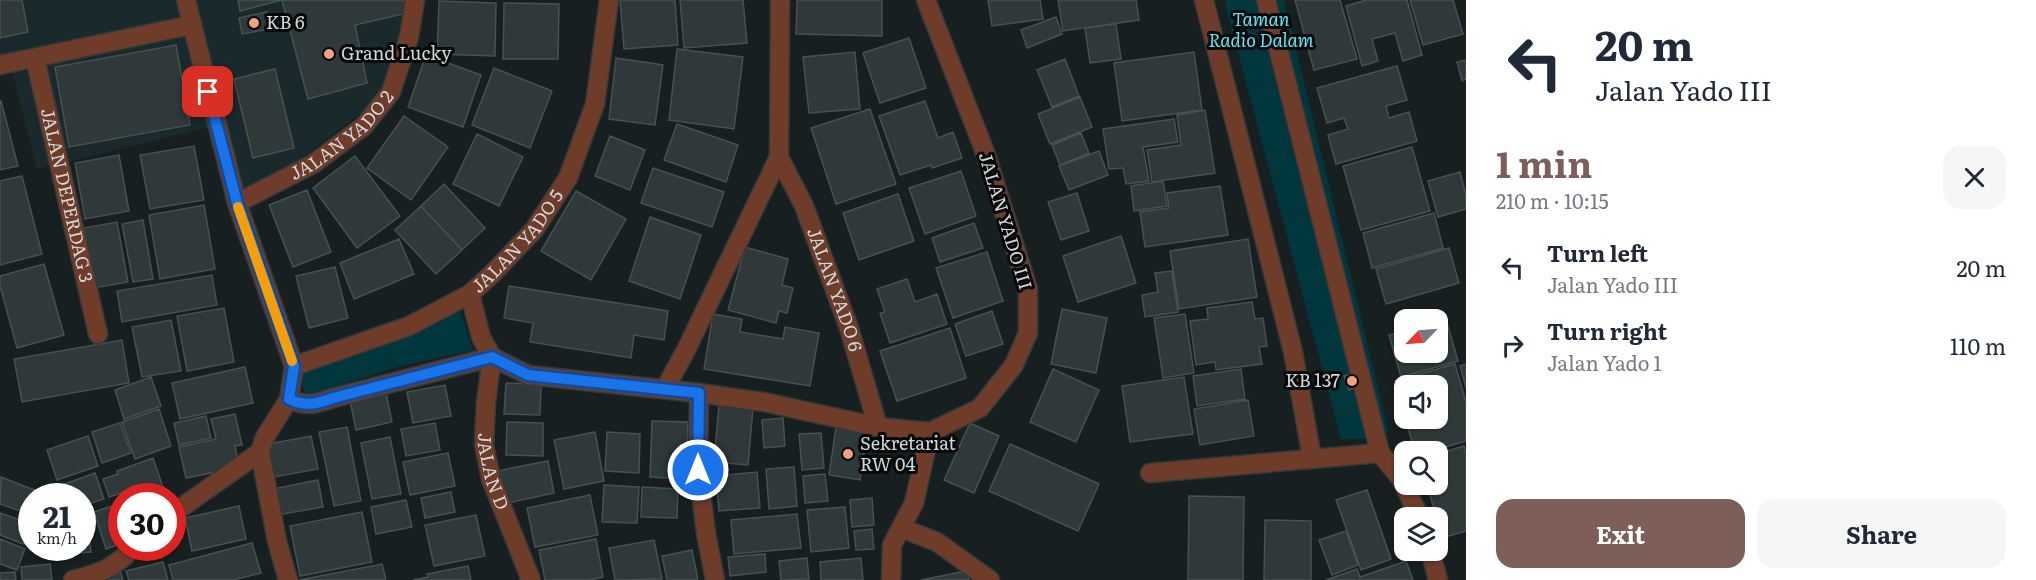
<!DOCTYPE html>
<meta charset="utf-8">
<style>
body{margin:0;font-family:Literata,serif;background:#f6f6f7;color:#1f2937;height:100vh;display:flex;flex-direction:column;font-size:22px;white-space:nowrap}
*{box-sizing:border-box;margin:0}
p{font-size:20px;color:#747a83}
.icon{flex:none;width:33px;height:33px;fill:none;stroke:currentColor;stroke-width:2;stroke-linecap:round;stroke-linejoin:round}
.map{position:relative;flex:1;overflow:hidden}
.sheet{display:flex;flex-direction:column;background:#fff;width:570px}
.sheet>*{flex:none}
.top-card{background:#fff;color:#1f2937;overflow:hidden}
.needle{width:39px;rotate:245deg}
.fabs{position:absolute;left:1394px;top:309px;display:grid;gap:12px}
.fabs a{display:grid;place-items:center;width:54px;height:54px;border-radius:12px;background:#fff;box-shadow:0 2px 4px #0004;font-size:30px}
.speed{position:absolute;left:18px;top:483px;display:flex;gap:12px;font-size:30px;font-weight:700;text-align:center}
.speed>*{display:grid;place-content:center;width:78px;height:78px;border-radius:50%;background:#fff;box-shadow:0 2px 4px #0004;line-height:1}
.speed small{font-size:15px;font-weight:400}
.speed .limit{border:9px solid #d22;background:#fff;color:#111}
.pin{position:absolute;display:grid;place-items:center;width:51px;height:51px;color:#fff;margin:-26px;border-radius:12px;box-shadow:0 3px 9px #0006}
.me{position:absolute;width:66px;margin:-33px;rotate:0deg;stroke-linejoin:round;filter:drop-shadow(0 0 4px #0008)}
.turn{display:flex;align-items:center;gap:21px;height:126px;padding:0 30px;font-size:27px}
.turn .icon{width:78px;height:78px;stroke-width:2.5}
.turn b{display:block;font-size:42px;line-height:51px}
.round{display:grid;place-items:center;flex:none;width:63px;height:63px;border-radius:18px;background:#f6f6f7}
.head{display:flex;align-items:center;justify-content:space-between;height:102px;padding:0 30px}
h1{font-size:36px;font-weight:700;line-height:45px;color:#7e5e59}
.cta{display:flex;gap:12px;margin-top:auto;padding:12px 30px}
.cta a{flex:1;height:69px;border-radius:18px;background:#7e5e59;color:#fff;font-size:24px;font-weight:700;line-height:69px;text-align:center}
.cta a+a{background:#f6f6f7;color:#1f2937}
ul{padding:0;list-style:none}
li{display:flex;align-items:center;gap:18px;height:78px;padding:0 30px}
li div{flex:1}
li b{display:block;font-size:22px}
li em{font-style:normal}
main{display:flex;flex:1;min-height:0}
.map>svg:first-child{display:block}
.built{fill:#1a2a2c}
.green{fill:#00363c}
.building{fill:#30393a;stroke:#475052;stroke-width:1.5}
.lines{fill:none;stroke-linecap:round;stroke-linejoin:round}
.minor-casing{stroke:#31393a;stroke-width:21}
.minor{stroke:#703c2a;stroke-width:18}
.route-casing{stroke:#114b97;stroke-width:15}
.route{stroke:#1a73e8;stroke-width:10}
.slow{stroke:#f59e0b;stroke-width:10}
.poi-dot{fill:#f39f82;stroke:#060809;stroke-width:2}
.labels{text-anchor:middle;stroke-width:6;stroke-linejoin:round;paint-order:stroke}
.park-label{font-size:18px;font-style:italic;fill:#64e5f6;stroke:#060809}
.poi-label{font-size:18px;fill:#d2d7d8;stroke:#060809;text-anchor:start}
.street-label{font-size:18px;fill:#d2d7d8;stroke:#060809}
</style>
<main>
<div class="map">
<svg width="1466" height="580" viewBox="0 0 1466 580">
<rect width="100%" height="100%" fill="#171f20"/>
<!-- built -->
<path class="built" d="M0 0H414L416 34 374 103 238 207 215 126 37 169 10 63 0 65Z"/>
<!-- green -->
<path class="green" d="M1227 0H1284L1389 433 1366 439H1341L1225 4Z
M460 310 473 350 397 367 306 396 298 373Z"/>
<!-- building -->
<path class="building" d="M0 0H22L28 32 0 38Z
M238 0H404L407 13 355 25 367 83 308 99 282 0 240 11Z
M620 0H675L678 45 624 49Z
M680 0H743L747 43 684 48Z
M797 0H882V36L796 34Z
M988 0H1040L1043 19 992 26Z
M1058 0H1136L1139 20 1063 31Z
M1295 0H1340L1357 59 1314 70Z
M1366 0H1407L1422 55 1403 61 1395 33 1372 39 1378 61 1362 66 1346 6Z
M1410 0H1453L1463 34 1423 45Z
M439 1 496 3 495 56 437 54Z
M504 3 559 4 558 59H503Z
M267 12 270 29 242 34 239 18Z
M1056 17 1062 34 1027 48 1021 30Z
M1116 24 1121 59 1090 63 1085 28Z
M909 38 926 88 880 103 863 53Z
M176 45 190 125 69 147 55 67Z
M677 49 743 57 734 129 669 120Z
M855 52 860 109 809 113 803 57Z
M1194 52 1202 110 1122 121 1114 63Z
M426 55 481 75 463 127 408 107Z
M616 58 663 65 655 125 609 119Z
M1065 59 1079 96 1052 107 1037 70Z
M1466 60V79L1462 81 1457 62Z
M1397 66 1407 100 1386 106 1389 118 1409 112 1417 141 1336 164 1328 135 1348 129 1344 118 1327 123 1317 88Z
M494 68 552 91 530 148 472 125Z
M275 69 294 148 253 158 234 79Z
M1080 97 1092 127 1050 144 1038 114Z
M1 101 18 166 0 170V102Z
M925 101 938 138 953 132 962 158 932 168 931 165 900 175 879 116Z
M870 109 896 184 836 204 811 128Z
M1205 110 1215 173 1152 182 1147 150 1181 145 1177 115Z
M404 116 448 147 411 200 367 168Z
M1174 119 1178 142 1143 147 1149 181 1126 184 1123 168 1109 169 1103 129Z
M677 124 738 145 726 182 664 160Z
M1081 133 1089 153 1060 165 1052 145Z
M477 134 523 157 499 206 453 184Z
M610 136 645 150 630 190 595 176Z
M194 146 204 200 150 209 140 155Z
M1412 147 1430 211 1361 230 1343 166Z
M1099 151 1108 175 1069 190 1059 166Z
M119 155 129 211 85 219 75 163Z
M355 156 400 216 357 248 313 188Z
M653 168 724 192 712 227 641 203Z
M961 171 976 216 925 234 909 188Z
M1460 172 1466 195V209L1438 217 1428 181Z
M22 176 42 254 0 265V181Z
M1163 181 1167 206 1134 211 1131 186Z
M444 184 485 228 462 250 421 206Z
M1220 186 1228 235 1145 247 1140 212 1169 208 1167 193Z
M307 190 331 252 293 267 269 205Z
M576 191 626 219 591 280 541 251Z
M1077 193 1089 231 1061 240 1048 202Z
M898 194 914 241 859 260 843 213Z
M204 205 215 269 160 279 149 215Z
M421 206 462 250 436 274 395 230Z
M1434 213 1443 248 1372 268 1363 233Z
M650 217 701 235 680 299 629 281Z
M143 220 153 279 133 282 122 224Z
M117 222 128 282 94 288 84 228Z
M974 223 983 248 940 262 932 238Z
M1121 236 1136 283 1078 302 1063 256Z
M399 239 414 274 354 299 340 263Z
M1248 239 1257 297 1179 309 1170 251Z
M745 247 788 259 782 285 793 288 787 313 779 311 776 323 728 310Z
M1449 248 1459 283 1386 304 1376 269Z
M987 252 1003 301 953 318 936 268Z
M44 264 64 335 17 348 0 286V276Z
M335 267 348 318 309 328 296 276Z
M1172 271 1178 312 1145 317 1142 295 1158 292 1155 273Z
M212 275 217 305 122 322 117 291Z
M907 279 915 302 937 294 947 324 890 343 880 313 885 312 877 289Z
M509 286 668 311 664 340 634 335 631 358 530 342 533 323 504 318Z
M1252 302 1255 319 1263 318 1267 346 1259 347 1262 364 1216 370 1215 362 1196 365 1190 321 1208 319 1207 308Z
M224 308 234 362 187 371 177 316Z
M1062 309 1107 318 1096 373 1051 364Z
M992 311 1003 344 966 356 955 324Z
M713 314 742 319 740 332 783 339 785 327 819 333 810 386 704 369Z
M1185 314 1194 373 1163 378 1154 318Z
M1446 319 1458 361 1401 377 1389 335 1404 331V352H1437V322Z
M171 320 181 371 142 377 132 327Z
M950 328 966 378 897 401 880 351Z
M122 340 129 383 22 402 14 359Z
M1455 364 1466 402V441L1428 452H1415L1405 418H1437V386H1404V414L1395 381Z
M1466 364V388L1460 366Z
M245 367 253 403 180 419 172 383Z
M1053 369 1099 390 1076 442 1030 422Z
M1241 369 1245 399 1197 406 1193 376Z
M1355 373 1360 386 1349 390 1344 376Z
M151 377 161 406 124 419 115 390Z
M1184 377 1193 434 1130 442 1122 386Z
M506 383 541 385 540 415 504 414Z
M445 385 451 416 413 423 407 392Z
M386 393 392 422 356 430 350 400Z
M1248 400 1254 436 1200 445 1194 409Z
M719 405 753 408 748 465 714 462Z
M159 409 171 446 135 459 122 422Z
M235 414 242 445 235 446 239 467 186 478 179 447 216 439 211 419Z
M206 416 211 438 179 445 174 423Z
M783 418 785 446 764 448 762 420Z
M652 421 688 422 686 479 650 477Z
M507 422 543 423V456L506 455Z
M120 423 131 453 102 463 92 432Z
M435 423 440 450 406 456 401 429Z
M970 423 999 436 974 493 944 480Z
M347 427 361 501 334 506 319 432Z
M836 427 867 432 860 480 829 475Z
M595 432 604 481 564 489 554 440Z
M607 432 640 434 639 473 605 471Z
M821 433 824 468 802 470 799 434Z
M88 436 98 466 57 480 47 450Z
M311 436 318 469 269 478 262 445Z
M390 437 401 494 372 499 361 443Z
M1010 444 1099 484 1078 531 989 491Z
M1464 446 1466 455V531L1442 538 1427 484H1437V454Z
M448 453 455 486 410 495 403 462Z
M153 458 166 496H126L124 492 109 497 103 479 118 474 117 471Z
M548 461 554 493 503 504 497 471Z
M794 467 797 506 769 509 766 469Z
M757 472 760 508 719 511 716 476Z
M95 473 104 499 82 506V496H59L56 487Z
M825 474 828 501 805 503 803 476Z
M1 477 42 493 41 496H32V515L0 504Z
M318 480 323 507 278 515 273 489Z
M604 485 639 487 637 523 602 522Z
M642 487 678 489 677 518 641 517Z
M1367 490 1391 559 1361 570 1336 500Z
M451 492 455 512 425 518 421 498Z
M590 495 598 535 535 547 527 508Z
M1189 496 1244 497 1243 580H1188Z
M872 498 874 525 852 527 850 500Z
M406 500 412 527 376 534 371 507Z
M121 503 122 543 106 549 94 512Z
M239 506 246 539 192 551 185 518Z
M845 507 849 548 811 552 807 510Z
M362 512 372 562 300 576 290 526Z
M0 513 31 524 23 544 0 535Z
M797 514 801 548 734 554 731 520Z
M476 515 485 556 434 566 425 525Z
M1265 520 1311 521V580H1264Z
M82 524H88L91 552 54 555V548H82Z
M872 529 874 549 856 550 854 531Z
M1346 531 1358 565 1332 575 1319 540Z
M0 539 25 549 17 570 0 564Z
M596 539 603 577 590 580H545L539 550Z
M654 540 662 579 615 580 609 548Z
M252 543 261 573 233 580H173L169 565Z
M692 550 698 580H667L662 556Z
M765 554 766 572 730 576 728 557Z
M807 558 809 579 781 580 779 561Z
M861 558 863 580H821L820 562Z
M1406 561 1413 580H1326L1357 569 1360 577Z
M163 562 168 580H129L126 571Z
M50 564 52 580H22L21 567Z
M382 564 386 580H299Z
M468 566 471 580H413L428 577 427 574Z
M967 571 969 580H921Z
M15 572 16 580H0V573Z
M121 573 123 580H93Z"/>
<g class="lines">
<defs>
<g id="minor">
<path d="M186 0 237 203 294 366 289 399 265 437 260 452 277 541 288 580"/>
<path d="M1204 0 1293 352 1312 458"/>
<path d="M1266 0 1380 453 1401 479 1420 518"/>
<path id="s1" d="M35 58 98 334"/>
<path d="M0 65 191 25"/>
<path id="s2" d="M779 157 804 206 849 328 878 427"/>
<path id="s3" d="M237 203 313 164 364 126 391 92 409 37 415 0"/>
<path d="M470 294 481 337 492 357"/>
<path id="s4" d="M492 357 486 402 484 445 491 479 531 580"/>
<path id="s5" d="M294 366 409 326 470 294 493 273 534 230 568 178 595 104 609 0"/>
<path d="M665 389 687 348 779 157 780 0"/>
<path d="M699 393 698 470 706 533 715 580"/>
<path d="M289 399C306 407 316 404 333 398L492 357 528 375 699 393 764 402 878 427 930 432 980 408 1014 365 1028 333V289L986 155 926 0"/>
<path d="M1150 473 1380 453"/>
<path d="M172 514 260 452"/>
<path d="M901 528 937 542 990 580"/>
<path d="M1430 550 1438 580"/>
<path d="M73 580C100 573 113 569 133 548"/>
<path d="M891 580 892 545 914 503 930 432"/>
</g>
</defs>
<!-- minor casing -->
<use href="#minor" class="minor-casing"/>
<!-- minor -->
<use href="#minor" class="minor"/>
</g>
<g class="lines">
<defs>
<path id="route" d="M208 92 237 203 294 366 289 399C306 407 316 404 333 398L492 357 528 375 699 393 698 470"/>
</defs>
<!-- route casing -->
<use href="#route" class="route-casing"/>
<!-- route -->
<use href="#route" class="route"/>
<!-- slow -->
<path class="slow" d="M238 207 292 361"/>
</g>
<!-- markers -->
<g class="poi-dot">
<circle cx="254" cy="23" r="6"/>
<circle cx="329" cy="54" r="6"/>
<circle cx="1352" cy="381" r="6"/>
<circle cx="848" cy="454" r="6"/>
</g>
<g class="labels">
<!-- park labels -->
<g class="park-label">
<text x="1261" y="26">Taman<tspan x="1261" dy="21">Radio Dalam</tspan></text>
</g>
<!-- poi labels -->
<g class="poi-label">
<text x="266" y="29">KB 6</text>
<text x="341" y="60">Grand Lucky</text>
<text x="1340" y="387" text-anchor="end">KB 137</text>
<text x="860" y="450">Sekretariat<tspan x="860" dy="21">RW 04</tspan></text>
</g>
<!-- street labels -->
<g class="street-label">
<text dy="6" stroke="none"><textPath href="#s3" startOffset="126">JALAN YADO 2</textPath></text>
<text dy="6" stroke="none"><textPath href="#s1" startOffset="141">JALAN DEPERDAG 3</textPath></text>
<text transform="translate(1005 221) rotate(73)" y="6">JALAN YADO III</text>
<text dy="6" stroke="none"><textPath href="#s5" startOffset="262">JALAN YADO 5</textPath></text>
<text dy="6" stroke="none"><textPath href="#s2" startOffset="144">JALAN YADO 6</textPath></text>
<text dy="6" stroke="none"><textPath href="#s4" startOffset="116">JALAN D</textPath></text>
</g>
</g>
</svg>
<div class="fabs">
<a><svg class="needle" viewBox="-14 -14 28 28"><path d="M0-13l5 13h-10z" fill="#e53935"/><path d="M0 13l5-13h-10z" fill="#747a83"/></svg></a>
<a><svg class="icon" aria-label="sound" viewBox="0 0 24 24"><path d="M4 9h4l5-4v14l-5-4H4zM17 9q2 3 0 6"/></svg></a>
<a><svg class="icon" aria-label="search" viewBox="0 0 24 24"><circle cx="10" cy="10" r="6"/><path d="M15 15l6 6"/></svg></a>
<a><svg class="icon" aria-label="layers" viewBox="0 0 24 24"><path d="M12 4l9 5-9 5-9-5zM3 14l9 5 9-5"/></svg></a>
</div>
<div class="speed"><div>21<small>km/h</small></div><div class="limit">30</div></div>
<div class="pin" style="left:208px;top:92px;background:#d93025"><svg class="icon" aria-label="arrive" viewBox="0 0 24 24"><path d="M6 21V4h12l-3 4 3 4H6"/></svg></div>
<svg class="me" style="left:698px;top:470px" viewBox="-20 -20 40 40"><circle r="17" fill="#1a73e8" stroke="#fff" stroke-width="3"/><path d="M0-11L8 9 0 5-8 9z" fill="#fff"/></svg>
</div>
<section class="sheet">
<div class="top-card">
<div class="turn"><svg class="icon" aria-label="left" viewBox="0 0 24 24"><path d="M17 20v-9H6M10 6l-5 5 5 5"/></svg><div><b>20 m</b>Jalan Yado III</div></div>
</div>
<div class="head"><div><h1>1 min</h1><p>210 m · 10:15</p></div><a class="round"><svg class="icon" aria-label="close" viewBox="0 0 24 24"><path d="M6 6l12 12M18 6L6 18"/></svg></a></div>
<ul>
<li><svg class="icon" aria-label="left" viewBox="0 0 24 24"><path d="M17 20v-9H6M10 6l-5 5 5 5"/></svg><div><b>Turn left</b><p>Jalan Yado III</p></div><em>20 m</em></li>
<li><svg class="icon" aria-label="right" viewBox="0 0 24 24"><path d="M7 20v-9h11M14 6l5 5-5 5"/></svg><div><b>Turn right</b><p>Jalan Yado 1</p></div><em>110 m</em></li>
</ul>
<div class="cta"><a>Exit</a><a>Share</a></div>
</section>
</main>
